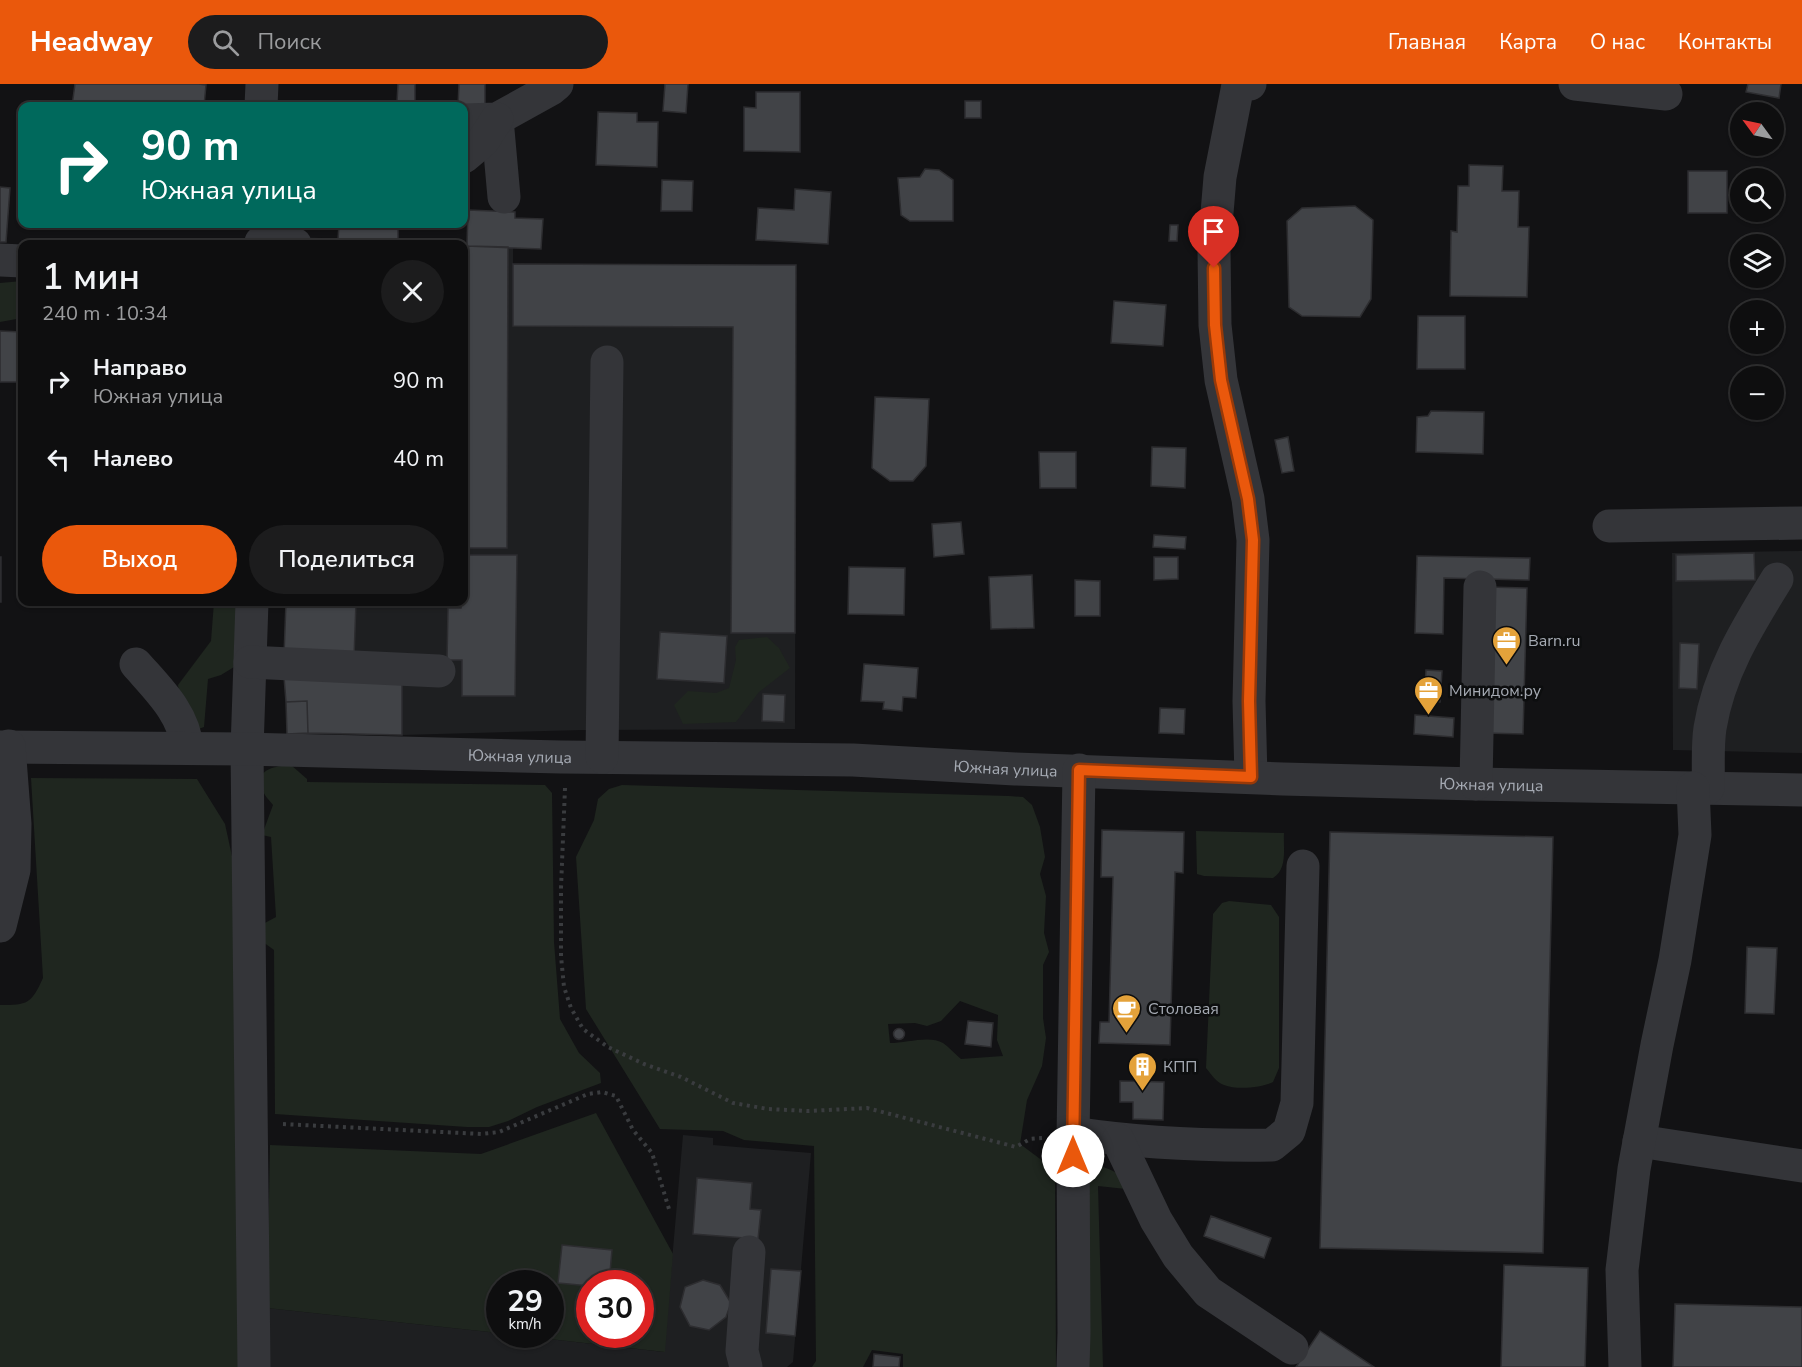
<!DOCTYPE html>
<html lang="ru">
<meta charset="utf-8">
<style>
body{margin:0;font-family:"Nunito Sans",sans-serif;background:#1c1c1d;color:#f1f3f6;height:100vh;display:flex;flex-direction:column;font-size:22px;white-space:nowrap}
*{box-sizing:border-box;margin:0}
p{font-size:20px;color:#9b9c9e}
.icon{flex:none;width:33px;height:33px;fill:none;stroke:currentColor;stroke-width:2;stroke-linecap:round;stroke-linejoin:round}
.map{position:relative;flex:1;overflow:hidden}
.drawer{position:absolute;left:18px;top:156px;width:450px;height:366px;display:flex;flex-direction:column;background:#0e0e0f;border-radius:12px;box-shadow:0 2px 4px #0004,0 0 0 2px #2e2e2f}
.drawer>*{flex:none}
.guide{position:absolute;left:18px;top:18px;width:450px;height:126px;border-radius:12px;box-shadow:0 2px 4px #0004,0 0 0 2px #2e2e2f;background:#00695c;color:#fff;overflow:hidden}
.needle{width:39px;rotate:303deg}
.buttons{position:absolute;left:1730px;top:18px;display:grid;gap:12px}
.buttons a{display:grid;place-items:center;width:54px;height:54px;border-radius:50%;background:#0e0e0f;box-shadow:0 2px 4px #0004,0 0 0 2px #2e2e2f;font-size:30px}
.speed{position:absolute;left:486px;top:1186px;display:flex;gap:12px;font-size:30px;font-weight:700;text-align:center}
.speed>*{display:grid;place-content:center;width:78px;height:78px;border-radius:50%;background:#0e0e0f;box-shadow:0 2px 4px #0004,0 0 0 2px #2e2e2f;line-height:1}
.speed small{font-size:15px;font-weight:400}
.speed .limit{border:9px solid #d22;background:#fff;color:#111}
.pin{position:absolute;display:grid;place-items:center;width:51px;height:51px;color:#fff;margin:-62px -26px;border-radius:50% 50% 50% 0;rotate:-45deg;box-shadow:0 0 6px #0007}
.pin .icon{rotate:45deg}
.me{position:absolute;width:66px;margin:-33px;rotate:0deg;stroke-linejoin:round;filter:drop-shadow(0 0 4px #0008)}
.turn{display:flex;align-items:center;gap:21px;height:126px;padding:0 24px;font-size:27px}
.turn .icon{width:78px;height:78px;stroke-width:2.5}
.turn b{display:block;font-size:42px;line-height:51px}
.round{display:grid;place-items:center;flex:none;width:63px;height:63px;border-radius:32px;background:#1c1c1d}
.summary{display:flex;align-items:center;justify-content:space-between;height:102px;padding:0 24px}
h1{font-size:36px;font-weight:600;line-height:45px}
.primary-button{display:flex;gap:12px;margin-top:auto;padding:12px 24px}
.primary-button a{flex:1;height:69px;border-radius:36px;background:#ea580c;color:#fff;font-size:24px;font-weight:600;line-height:69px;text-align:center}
.primary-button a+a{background:#1c1c1d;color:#f1f3f6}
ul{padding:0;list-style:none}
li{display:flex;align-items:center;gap:18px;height:78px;padding:0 24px}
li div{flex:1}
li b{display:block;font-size:22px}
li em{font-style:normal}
header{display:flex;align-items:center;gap:36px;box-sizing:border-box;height:84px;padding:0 30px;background:#ea580c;color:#fff}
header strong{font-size:28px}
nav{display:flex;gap:33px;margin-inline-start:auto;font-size:21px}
.search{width:420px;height:54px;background:#1c1c1d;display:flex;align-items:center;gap:15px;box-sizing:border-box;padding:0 21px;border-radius:33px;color:#9b9c9e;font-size:22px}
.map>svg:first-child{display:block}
.built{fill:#1e1f21}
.green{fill:#1f261f;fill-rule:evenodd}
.building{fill:#414347;stroke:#2d2d30;stroke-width:1.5}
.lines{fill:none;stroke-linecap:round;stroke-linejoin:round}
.path{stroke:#3a3c3f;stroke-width:4;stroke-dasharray:3 4.5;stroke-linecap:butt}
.minor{stroke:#343539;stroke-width:33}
.route-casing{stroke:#983908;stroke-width:15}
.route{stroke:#ea580c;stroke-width:10}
.labels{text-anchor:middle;stroke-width:5;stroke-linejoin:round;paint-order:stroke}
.poi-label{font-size:16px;fill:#a5aab3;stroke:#0d0e0f;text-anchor:start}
.street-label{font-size:16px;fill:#a5aab3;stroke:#0d0e0f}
</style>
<header>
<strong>Headway</strong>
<div class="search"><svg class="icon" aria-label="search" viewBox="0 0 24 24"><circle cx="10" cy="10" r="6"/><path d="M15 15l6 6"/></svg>Поиск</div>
<nav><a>Главная</a><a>Карта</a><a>О нас</a><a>Контакты</a></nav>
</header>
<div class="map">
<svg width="1802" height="1283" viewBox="0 0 1802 1283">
<rect width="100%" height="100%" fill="#121214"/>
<!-- built -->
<path class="built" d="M296 153 398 157 433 160H296Z
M464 163 513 164V180L796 181 795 645 583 646 402 651 308 649 307 618H286L284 571 286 518H464Z
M1802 467V669L1673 666 1672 469Z
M683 1051 713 1054V1061L811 1069 793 1278 787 1283H267V1224L499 1249 500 1251H514L664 1268Z"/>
<!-- green -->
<path class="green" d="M22 197V234L0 238V199Z
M214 518H238L234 583 221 591 208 595 204 643 196 646 180 614 178 601 211 557Z
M767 553 779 564 790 584 759 608 736 638 683 640 674 621 688 607 716 609 729 604 736 576 735 563 739 556Z
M291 681 307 695V698L545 701 552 709 554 858 560 935 579 969 600 989 601 999 537 1023 508 1037 489 1043H467L275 1030 274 866 263 858V840L276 833 271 753 262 751 273 721C269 716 263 710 262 704 255 684 277 682 291 681Z
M31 694 197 695 225 740 235 786 241 1283H0V921C28 921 31 920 43 894Z
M622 701 1009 712 1023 713 1032 721 1040 743 1045 773 1040 790 1046 812 1044 849 1049 868 1043 881V934L1046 954 1042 982 1027 1016 1020 1060 1055 1086 1056 1283H903V1270L872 1266 863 1283H812L816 1277 814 1062 744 1056 723 1047 660 1045 586 925 576 773 594 736 598 715 609 705ZM960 917 998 931 997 956 1003 972 961 975C955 970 949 963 943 959 930 951 906 959 890 959L888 940 915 939 927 942 941 937Z
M1196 747 1284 749C1283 764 1288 785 1273 794L1204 792 1197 790Z
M1229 817 1271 821 1279 833V984L1273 998C1260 1004 1237 1006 1224 1001 1216 998 1211 990 1206 984L1213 830 1222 819Z
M596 1029 673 1170 665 1268 514 1251H550V1200H500L499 1249 267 1224 270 1061 481 1070ZM590 1200H640V1251H590Z
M1098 1081 1111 1086 1124 1093 1126 1105 1098 1102 1103 1283H1088V1092Z"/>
<!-- building -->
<path class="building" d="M75 0H199L206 1 204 22H72Z
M398 0H415V19L397 18Z
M459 0H485V23L458 22Z
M665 0H688L686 29 663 27Z
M1748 0H1781L1779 14 1746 8Z
M756 8H800V68L744 67V23L756 24Z
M965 17H981V34H965Z
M598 28 637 29V38H658L657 83 596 81Z
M20 40H22V94H21Z
M1469 81 1503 82 1502 107H1519L1518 143H1529L1527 213 1450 212 1451 147 1457 148 1458 102H1469Z
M925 85 939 86 953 96V137H910L901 131 898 94 920 93Z
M1688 87H1727V129H1688Z
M662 96 693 97 692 127H661Z
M0 103 10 104 6 158H0Z
M795 105 831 108 828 160 756 156 758 124 794 126Z
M1355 122 1373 136 1371 215 1360 233 1302 232 1289 223 1287 137 1302 124Z
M468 126 515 128V134L543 135 541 165 467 162Z
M339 140H398V157L338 156Z
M1170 141H1178L1177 157H1169Z
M467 162 508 163 507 464H464V163Z
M513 180 796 181 795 549H731L733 243 513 242Z
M1114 217 1166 221 1163 262 1111 259Z
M1418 232H1465V285H1417Z
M0 247 22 248V298H0Z
M875 313 929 315 926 382 913 397H890L872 384Z
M1431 327 1484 328 1483 370 1416 368 1417 333 1428 332Z
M1288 353 1294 387 1282 389 1275 356Z
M1152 363 1186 364 1185 404 1151 402Z
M1039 368H1076V404H1040Z
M961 438 964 470 934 473 932 440Z
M1154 451 1186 453 1185 465 1153 463Z
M1754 469 1755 496 1676 497V471Z
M464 471H517L515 612H462V576H447L448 524H461L462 518H464Z
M1417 472 1530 474 1529 496 1444 494 1443 550 1415 549Z
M0 473H1V518H0Z
M1154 473H1178V495L1154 496Z
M849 483 905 484 904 531 848 530Z
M1032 491 1034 544 991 545 989 493Z
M1075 496 1100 497V532H1075Z
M1488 503 1527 504 1523 650 1484 649Z
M122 518H169V521H122Z
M286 518H356L354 574 284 571Z
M660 548 727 552 724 599 657 595Z
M1680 559 1699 560 1697 605 1679 604Z
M864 580 918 584 916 614 903 613 902 627 883 625 884 618 861 617Z
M1426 586 1442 587 1440 618 1424 617Z
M402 592V651L308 649 307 617 286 618 284 593Z
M763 610 785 611 784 638 762 637Z
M307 617 308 649 287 650 286 618Z
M1160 624 1185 625 1184 650 1159 649Z
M1415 631 1454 634 1453 653 1414 650Z
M1102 746 1184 748 1183 789 1175 788 1170 961 1099 959 1100 938H1109L1113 793H1101Z
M1330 748 1553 753 1543 1169 1320 1164Z
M1747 863 1777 864 1774 930 1745 929Z
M968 937 993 939 991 963 965 960Z
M893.5 950a5.5 5.5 0 1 1 11 0a5.5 5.5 0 1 1-11 0Z
M1120 997 1164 998 1163 1036 1133 1035V1018H1120Z
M697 1094 752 1099 750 1125 761 1126 758 1155 693 1150Z
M1211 1132 1271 1154 1264 1174 1204 1152Z
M562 1161 612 1166 609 1200H590V1202L558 1199Z
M1504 1181 1588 1184 1585 1283H1501Z
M771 1185 801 1187 795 1252 766 1249Z
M703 1196 720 1201 731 1219 726 1233 709 1246 690 1242 680 1223 685 1203Z
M1675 1220 1802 1223V1283H1673Z
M1320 1247 1374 1283H1296Z
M874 1270 900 1273 899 1283H873Z"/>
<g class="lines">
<!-- path -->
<path class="path" d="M565 704 561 804V872L564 903 571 924 583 945 608 963 644 980 681 993 733 1019 768 1025 807 1027 867 1024 1016 1063 1030 1055 1042 1054
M283 1040 481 1050 499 1048 588 1010 602 1008 616 1012 633 1046 652 1069 669 1125"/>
<!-- minor -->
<g class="minor">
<path d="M1250 0 1238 1 1220 93 1214 165 1215 241 1221 296 1248 415 1253 456 1249 617 1251 693"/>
<path d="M1575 0 1666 10"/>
<path d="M261 22 262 0"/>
<path d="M497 35 504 113"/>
<path d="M464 36 497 35 551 5 557 0"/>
<path d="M464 73 483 57 497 35"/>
<path d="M261 158 295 160"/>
<path d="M0 176 22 177"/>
<path d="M1609 442 1802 439"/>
<path d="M252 518 247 665 254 1283"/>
<path d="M250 578 439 587"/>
<path d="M136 580C157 604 185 630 187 664"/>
<path id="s1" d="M0 663 247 665 561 673 853 676 1015 685 1283 695 1476 700 1802 706"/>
<path d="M602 673 607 278"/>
<path d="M1476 700 1480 503"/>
<path d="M1708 704C1709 685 1707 664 1710 644 1719 588 1748 542 1777 495"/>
<path d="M0 842 14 786 15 740 9 662"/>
<path d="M1073 1049C1139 1059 1206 1062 1272 1061L1289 1047 1297 1019 1303 782"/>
<path d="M1118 1056 1156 1136 1178 1172 1208 1208 1292 1264"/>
<path d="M1639 1057 1802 1082"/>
<path d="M746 1283 742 1267 749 1168"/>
<path d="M1073 1283 1074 1249 1073 1054 1079 686"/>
<path d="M1625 1283 1622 1186 1634 1085 1657 961 1675 876 1695 751 1693 704"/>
</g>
</g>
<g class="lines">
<defs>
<path id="route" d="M1073 1072 1079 686 1251 693 1249 617 1253 456 1248 415 1221 296 1215 241 1214 184"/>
</defs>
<!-- route casing -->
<use href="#route" class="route-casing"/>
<!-- route -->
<use href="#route" class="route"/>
</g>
<!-- icons -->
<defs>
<symbol id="office-pin" viewBox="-11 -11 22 30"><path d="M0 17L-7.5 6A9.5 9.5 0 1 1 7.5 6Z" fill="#e4a23a" stroke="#0d0e0f"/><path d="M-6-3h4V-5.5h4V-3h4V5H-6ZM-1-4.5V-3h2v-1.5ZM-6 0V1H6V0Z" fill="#fff"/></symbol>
<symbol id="cafe-pin" viewBox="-11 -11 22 30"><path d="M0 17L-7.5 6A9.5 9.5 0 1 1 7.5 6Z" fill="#e4a23a" stroke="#0d0e0f"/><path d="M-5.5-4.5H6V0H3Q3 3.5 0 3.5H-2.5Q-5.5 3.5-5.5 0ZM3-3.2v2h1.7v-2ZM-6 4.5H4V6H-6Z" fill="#fff"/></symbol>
<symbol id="building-pin" viewBox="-11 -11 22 30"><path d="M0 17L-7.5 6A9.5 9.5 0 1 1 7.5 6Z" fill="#e4a23a" stroke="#0d0e0f"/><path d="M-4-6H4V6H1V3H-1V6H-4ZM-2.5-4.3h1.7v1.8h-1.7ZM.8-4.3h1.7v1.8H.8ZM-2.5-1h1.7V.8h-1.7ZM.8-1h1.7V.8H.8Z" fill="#fff"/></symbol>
</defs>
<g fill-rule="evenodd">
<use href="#office-pin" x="1490" y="540" width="33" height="45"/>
<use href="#office-pin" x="1412" y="590" width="33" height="45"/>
<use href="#cafe-pin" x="1110" y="908" width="33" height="45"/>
<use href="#building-pin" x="1126" y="966" width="33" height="45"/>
</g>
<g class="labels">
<!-- poi labels -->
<g class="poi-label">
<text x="1528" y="562">Barn.ru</text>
<text x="1449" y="612">Минидом.ру</text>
<text x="1148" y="930">Столовая</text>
<text x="1163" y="988">КПП</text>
</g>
<!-- street labels -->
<g class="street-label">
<text dy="6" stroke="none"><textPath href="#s1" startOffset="520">Южная улица</textPath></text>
<text dy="6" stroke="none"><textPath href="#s1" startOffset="1006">Южная улица</textPath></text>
<text dy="6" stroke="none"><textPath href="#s1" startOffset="1492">Южная улица</textPath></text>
</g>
</g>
</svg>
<div class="buttons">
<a><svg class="needle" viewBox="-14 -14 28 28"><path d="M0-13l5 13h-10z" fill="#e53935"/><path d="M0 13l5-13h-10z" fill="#9b9c9e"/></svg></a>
<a><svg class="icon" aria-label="search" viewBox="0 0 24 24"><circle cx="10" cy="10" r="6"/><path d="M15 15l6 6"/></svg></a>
<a><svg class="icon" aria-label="layers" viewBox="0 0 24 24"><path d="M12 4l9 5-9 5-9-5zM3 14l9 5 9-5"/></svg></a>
<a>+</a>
<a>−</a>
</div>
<div class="speed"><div>29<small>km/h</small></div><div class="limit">30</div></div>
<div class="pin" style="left:1214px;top:184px;background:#d93025"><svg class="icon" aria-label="arrive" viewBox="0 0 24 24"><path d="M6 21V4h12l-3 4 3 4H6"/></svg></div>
<svg class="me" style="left:1073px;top:1072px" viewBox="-20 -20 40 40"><circle r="19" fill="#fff"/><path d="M0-13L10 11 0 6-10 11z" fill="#ea580c"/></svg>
<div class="guide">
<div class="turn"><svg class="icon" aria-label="right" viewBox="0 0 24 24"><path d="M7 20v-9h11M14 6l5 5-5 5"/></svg><div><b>90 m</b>Южная улица</div></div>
</div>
<section class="drawer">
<div class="summary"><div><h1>1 мин</h1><p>240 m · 10:34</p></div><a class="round"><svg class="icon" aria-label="close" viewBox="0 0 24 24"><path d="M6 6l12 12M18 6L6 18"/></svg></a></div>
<ul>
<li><svg class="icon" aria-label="right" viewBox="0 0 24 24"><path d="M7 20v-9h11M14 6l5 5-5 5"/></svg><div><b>Направо</b><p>Южная улица</p></div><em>90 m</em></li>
<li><svg class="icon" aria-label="left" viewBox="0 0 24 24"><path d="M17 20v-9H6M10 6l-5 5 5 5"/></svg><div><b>Налево</b></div><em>40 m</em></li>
</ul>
<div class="primary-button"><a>Выход</a><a>Поделиться</a></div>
</section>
</div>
